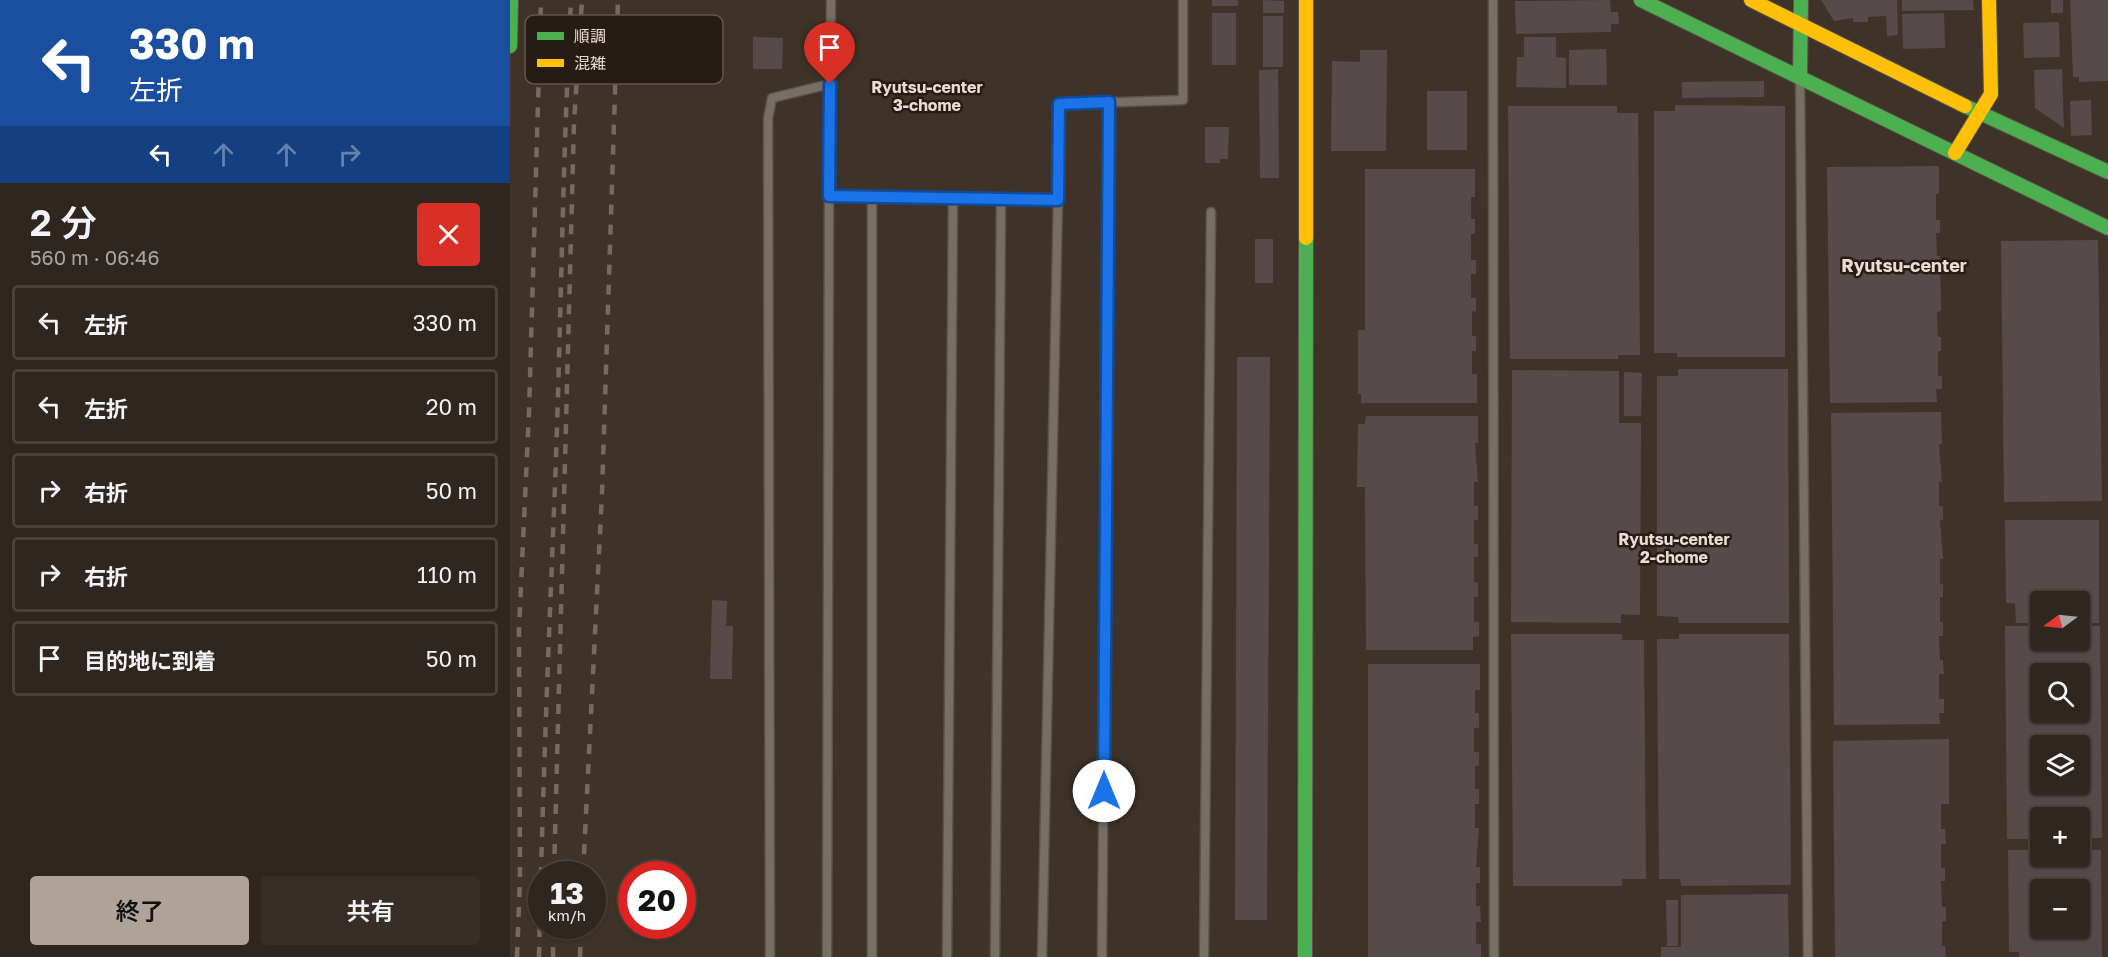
<!DOCTYPE html>
<html lang="ja">
<meta charset="utf-8">
<style>
body{margin:0;font-family:"Golos Text","Noto Sans JP",sans-serif;background:#372e28;color:#f1f3f6;height:100vh;display:flex;flex-direction:column;font-size:22px;white-space:nowrap}
*{box-sizing:border-box;margin:0}
p{font-size:20px;color:#a7a5a4}
.icon{flex:none;width:33px;height:33px;fill:none;stroke:currentColor;stroke-width:2;stroke-linecap:round;stroke-linejoin:round}
.map{position:relative;flex:1;overflow:hidden}
.drawer{display:flex;flex-direction:column;background:#2f261f;width:510px}
.drawer>*{flex:none}
.guide{background:#1a4fa0;color:#fff;overflow:hidden}
.needle{width:39px;rotate:255deg}
.fabs{position:absolute;left:1520px;top:591px;display:grid;gap:12px}
.fabs a{display:grid;place-items:center;width:60px;height:60px;border-radius:6px;background:#2f261f;box-shadow:0 2px 4px #0004,0 0 0 2px #4a433d;font-size:30px}
.speed{position:absolute;left:18px;top:861px;display:flex;gap:12px;font-size:30px;font-weight:700;text-align:center}
.speed>*{display:grid;place-content:center;width:78px;height:78px;border-radius:50%;background:#2f261f;box-shadow:0 2px 4px #0004,0 0 0 2px #4a433d;line-height:1}
.speed small{font-size:15px;font-weight:400}
.speed .limit{border:9px solid #d22;background:#fff;color:#111}
.pin{position:absolute;display:grid;place-items:center;width:51px;height:51px;color:#fff;margin:-62px -26px;border-radius:50% 50% 50% 0;rotate:-45deg;box-shadow:0 0 6px #0007}
.pin .icon{rotate:45deg}
.me{position:absolute;width:66px;margin:-33px;rotate:0deg;stroke-linejoin:round;filter:drop-shadow(0 0 4px #0008)}
.turn{display:flex;align-items:center;gap:21px;height:126px;padding:0 30px;font-size:27px}
.turn .icon{width:78px;height:78px;stroke-width:2.5}
.turn b{display:block;font-size:42px;line-height:51px}
.lanes{display:flex;align-items:center;height:57px;padding:0 30px;background:#0003;justify-content:center;gap:30px;direction:ltr}
.lanes .off{opacity:.35}
.round{display:grid;place-items:center;flex:none;width:63px;height:63px;border-radius:6px;background:#372e28}
.head{display:flex;align-items:center;justify-content:space-between;height:102px;padding:0 30px}
h1{font-size:36px;font-weight:600;line-height:45px}
.action{display:flex;gap:12px;margin-top:auto;padding:12px 30px}
.action a{flex:1;height:69px;border-radius:6px;background:#afa298;color:#111;font-size:24px;font-weight:600;line-height:69px;text-align:center}
.action a+a{background:#372e28;color:#f1f3f6}
ul{padding:0;list-style:none}
li{display:flex;align-items:center;gap:18px;height:75px;margin:0 12px 9px;padding:0 18px;border:3px solid #4a433d;border-radius:6px}
li div{flex:1}
li b{display:block;font-size:22px}
li em{font-style:normal}
main{display:flex;flex:1;min-height:0}
.map>svg:first-child{display:block}
.building{fill:#564b4a;fill-rule:evenodd}
.lines{fill:none;stroke-linecap:round;stroke-linejoin:round}
.lane-casing{stroke:#5b5249;stroke-width:11}
.fast-casing{stroke:#5b5249;stroke-width:16}
.slow-casing{stroke:#5b5249;stroke-width:16}
.lane{stroke:#776e66;stroke-width:8}
.fast{stroke:#4caf50;stroke-width:14}
.slow{stroke:#ffc107;stroke-width:14}
.rail{stroke:#746a62;stroke-width:4.5;stroke-dasharray:10 10;stroke-linecap:butt}
.route-casing{stroke:#114b97;stroke-width:15}
.route{stroke:#1a73e8;stroke-width:10}
.labels{text-anchor:middle;stroke-width:5;stroke-linejoin:round;paint-order:stroke}
.neighbourhood-label{font-size:16px;font-weight:bold;fill:#ebddd3;stroke:#261c15}
.quarter-label{font-size:18px;font-weight:bold;fill:#ebddd3;stroke:#261c15}
.key{fill:#261c15;stroke:#61564e;stroke-width:1.5}
.key-label{font-size:16px;fill:#ebddd3}
</style>
<main>
<section class="drawer">
<div class="guide">
<div class="turn"><svg class="icon" aria-label="left" viewBox="0 0 24 24"><path d="M17 20v-9H6M10 6l-5 5 5 5"/></svg><div><b>330 m</b>左折</div></div>
<div class="lanes"><svg class="icon" aria-label="left" viewBox="0 0 24 24"><path d="M17 20v-9H6M10 6l-5 5 5 5"/></svg><svg class="icon off" aria-label="ahead" viewBox="0 0 24 24"><path d="M12 20V5M6 11l6-6 6 6"/></svg><svg class="icon off" aria-label="ahead" viewBox="0 0 24 24"><path d="M12 20V5M6 11l6-6 6 6"/></svg><svg class="icon off" aria-label="right" viewBox="0 0 24 24"><path d="M7 20v-9h11M14 6l5 5-5 5"/></svg></div>
</div>
<div class="head"><div><h1>2 分</h1><p>560 m · 06:46</p></div><a class="round" style="background:#d93025;color:#fff"><svg class="icon" aria-label="close" viewBox="0 0 24 24"><path d="M6 6l12 12M18 6L6 18"/></svg></a></div>
<ul>
<li><svg class="icon" aria-label="left" viewBox="0 0 24 24"><path d="M17 20v-9H6M10 6l-5 5 5 5"/></svg><div><b>左折</b></div><em>330 m</em></li>
<li><svg class="icon" aria-label="left" viewBox="0 0 24 24"><path d="M17 20v-9H6M10 6l-5 5 5 5"/></svg><div><b>左折</b></div><em>20 m</em></li>
<li><svg class="icon" aria-label="right" viewBox="0 0 24 24"><path d="M7 20v-9h11M14 6l5 5-5 5"/></svg><div><b>右折</b></div><em>50 m</em></li>
<li><svg class="icon" aria-label="right" viewBox="0 0 24 24"><path d="M7 20v-9h11M14 6l5 5-5 5"/></svg><div><b>右折</b></div><em>110 m</em></li>
<li><svg class="icon" aria-label="arrive" viewBox="0 0 24 24"><path d="M6 21V4h12l-3 4 3 4H6"/></svg><div><b>目的地に到着</b></div><em>50 m</em></li>
</ul>
<div class="action"><a>終了</a><a>共有</a></div>
</section>
<div class="map">
<svg width="1598" height="957" viewBox="0 0 1598 957">
<rect width="100%" height="100%" fill="#3f3329"/>
<!-- building -->
<path class="building" d="M702 0H728V6H702Z
M753 0 774 1V13H753Z
M1100 0 1101 12H1108L1109 24H1101V32L1006 34 1005 1Z
M1311 0H1387L1388 35 1377 36 1376 16 1358 17V22H1343V18L1324 21Z
M1392 0H1463L1464 10 1392 11Z
M1541 0H1553V13H1541Z
M1560 0H1598V81L1569 82V77H1563Z
M702 13H726V65H702Z
M1434 13 1435 48 1393 49 1392 14Z
M753 16H773V67H753Z
M1549 22 1550 57 1514 58 1513 23Z
M243 37 273 38 272 69H243Z
M1014 37H1046V57L1056 58V88L1006 87 1007 57H1014Z
M1096 49 1097 85H1059V50Z
M850 50H877L876 151H821L822 61 850 62Z
M768 69 769 178H750L749 70Z
M1552 69 1554 128 1525 108 1524 70Z
M1254 81V97L1172 98V82Z
M917 91H957V150H917Z
M1581 100 1582 135 1561 136 1560 101Z
M1165 105 1275 106V357H1167V353H1144V111H1165Z
M998 106H1107V113H1128L1130 355H1108V359H1000Z
M695 127H719L718 159H710V163H695Z
M1429 166V194H1426V220H1430V233H1426L1427 256H1430L1431 311 1427 312 1428 337H1431V351H1428V376H1432V389H1426L1427 402 1320 403 1317 167Z
M855 169H965V197H961V219H965V234H961V260H966V274H961V298H966V312L962 311V336H966V351H962V374H967V403H851V394H848V330H855Z
M745 239H763V283H745Z
M1588 240 1592 501 1494 502 1491 241Z
M727 357H760L757 920H725Z
M1168 369H1278L1279 623H1169L1168 617 1147 616V376H1168Z
M1002 370 1109 371V423H1131L1130 615 1111 614V623L1001 622Z
M1114 372 1132 373 1131 416H1114Z
M1431 412 1432 444H1429L1432 482H1429V506H1433V520H1430L1433 559H1430V584H1433V597H1430V622H1433V636H1429L1430 660H1433L1434 674H1429V699H1434V713H1429L1430 724 1324 725 1321 413Z
M856 416H968V443H965L968 482H964V506H968V520H964V544H968V557H964V582L968 583V597H964V622H969V636L963 637V650H856L855 487H847L848 424H855Z
M1495 520H1589V623H1569V602H1530V623H1506L1505 603H1496Z
M202 600 217 601 216 626H223L222 679H200Z
M1495 626H1530V640H1569V626H1590L1592 838H1569V818H1530V839H1497ZM1530 674H1569V712H1530ZM1530 746H1569V784H1530Z
M1001 634H1112V640H1134L1136 879H1112V886H1003Z
M1169 634H1279L1281 885 1171 886 1170 879H1149L1147 639H1169Z
M858 664H970V690H965V713H969V728H964V752H969V766H965V789H969V804H965V828H969L966 867H970V883H966V906H970L971 922H966V944H971V957H858Z
M1439 739V804H1431V829H1435L1436 844H1431V868H1435V881H1431L1432 907H1436V921H1432V946H1435L1436 957H1325L1323 741Z
M1498 850H1530V856H1569V850H1591L1592 957H1509V952H1499ZM1530 890H1569V928H1530Z
M1278 894 1279 957H1151V947H1171V895Z
M1156 900H1168V946H1157Z"/>
<g class="lines">
<defs>
<path id="lane" d="M321 0 319 196 548 200 549 104 673 100V0
M983 0 984 957
M1290 78 1298 957
M260 957 258 119 262 98 320 84
M317 957 319 196
M362 957V197
M437 957 443 198
M485 957 491 199
M532 957 548 200
M592 957 599 103
M694 957 701 212"/>
<path id="fast" d="M1131 0 1598 228
M0 46 1 0
M1290 76 1291 0
M1455 106 1598 172
M795 957 796 238"/>
<path id="slow" d="M1241 0 1455 106
M1445 153 1481 94 1479 0
M796 238V0"/>
</defs>
<!-- lane casing -->
<use href="#lane" class="lane-casing"/>
<!-- fast casing -->
<use href="#fast" class="fast-casing"/>
<!-- slow casing -->
<use href="#slow" class="slow-casing"/>
<!-- lane -->
<use href="#lane" class="lane"/>
<!-- fast -->
<use href="#fast" class="fast"/>
<!-- slow -->
<use href="#slow" class="slow"/>
<!-- rail -->
<path class="rail" d="M44 874 64 123 72 0
M73 874 92 493 108 0
M7 957 10 878 9 629 19 412 31 0
M29 957C32 808 38 659 44 510 51 340 52 170 61 0
M43 957V926
M70 957 71 926"/>
</g>
<g class="lines">
<defs>
<path id="route" d="M320 84 319 196 548 200 549 104 599 102 594 791"/>
</defs>
<!-- route casing -->
<use href="#route" class="route-casing"/>
<!-- route -->
<use href="#route" class="route"/>
</g>
<g class="labels">
<!-- neighbourhood labels -->
<g class="neighbourhood-label">
<text x="417" y="93">Ryutsu-center<tspan x="417" dy="18">3-chome</tspan></text>
<text x="1164" y="545">Ryutsu-center<tspan x="1164" dy="18">2-chome</tspan></text>
</g>
<!-- quarter labels -->
<g class="quarter-label">
<text x="1394" y="272">Ryutsu-center</text>
</g>
</g>
<!-- legend -->
<rect x="15" y="15" width="198" height="69" rx="9" class="key"/>
<rect x="27" y="32" width="27" height="8" fill="#4caf50"/>
<rect x="27" y="59" width="27" height="8" fill="#ffc107"/>
<g class="key-label">
<text x="64" y="42">順調</text>
<text x="64" y="69">混雑</text>
</g>
</svg>
<div class="fabs">
<a><svg class="needle" viewBox="-14 -14 28 28"><path d="M0-13l5 13h-10z" fill="#e53935"/><path d="M0 13l5-13h-10z" fill="#a7a5a4"/></svg></a>
<a><svg class="icon" aria-label="search" viewBox="0 0 24 24"><circle cx="10" cy="10" r="6"/><path d="M15 15l6 6"/></svg></a>
<a><svg class="icon" aria-label="layers" viewBox="0 0 24 24"><path d="M12 4l9 5-9 5-9-5zM3 14l9 5 9-5"/></svg></a>
<a>+</a>
<a>−</a>
</div>
<div class="speed"><div>13<small>km/h</small></div><div class="limit">20</div></div>
<div class="pin" style="left:320px;top:84px;background:#d93025"><svg class="icon" aria-label="arrive" viewBox="0 0 24 24"><path d="M6 21V4h12l-3 4 3 4H6"/></svg></div>
<svg class="me" style="left:594px;top:791px" viewBox="-20 -20 40 40"><circle r="19" fill="#fff"/><path d="M0-13L10 11 0 6-10 11z" fill="#1a73e8"/></svg>
</div>
</main>
